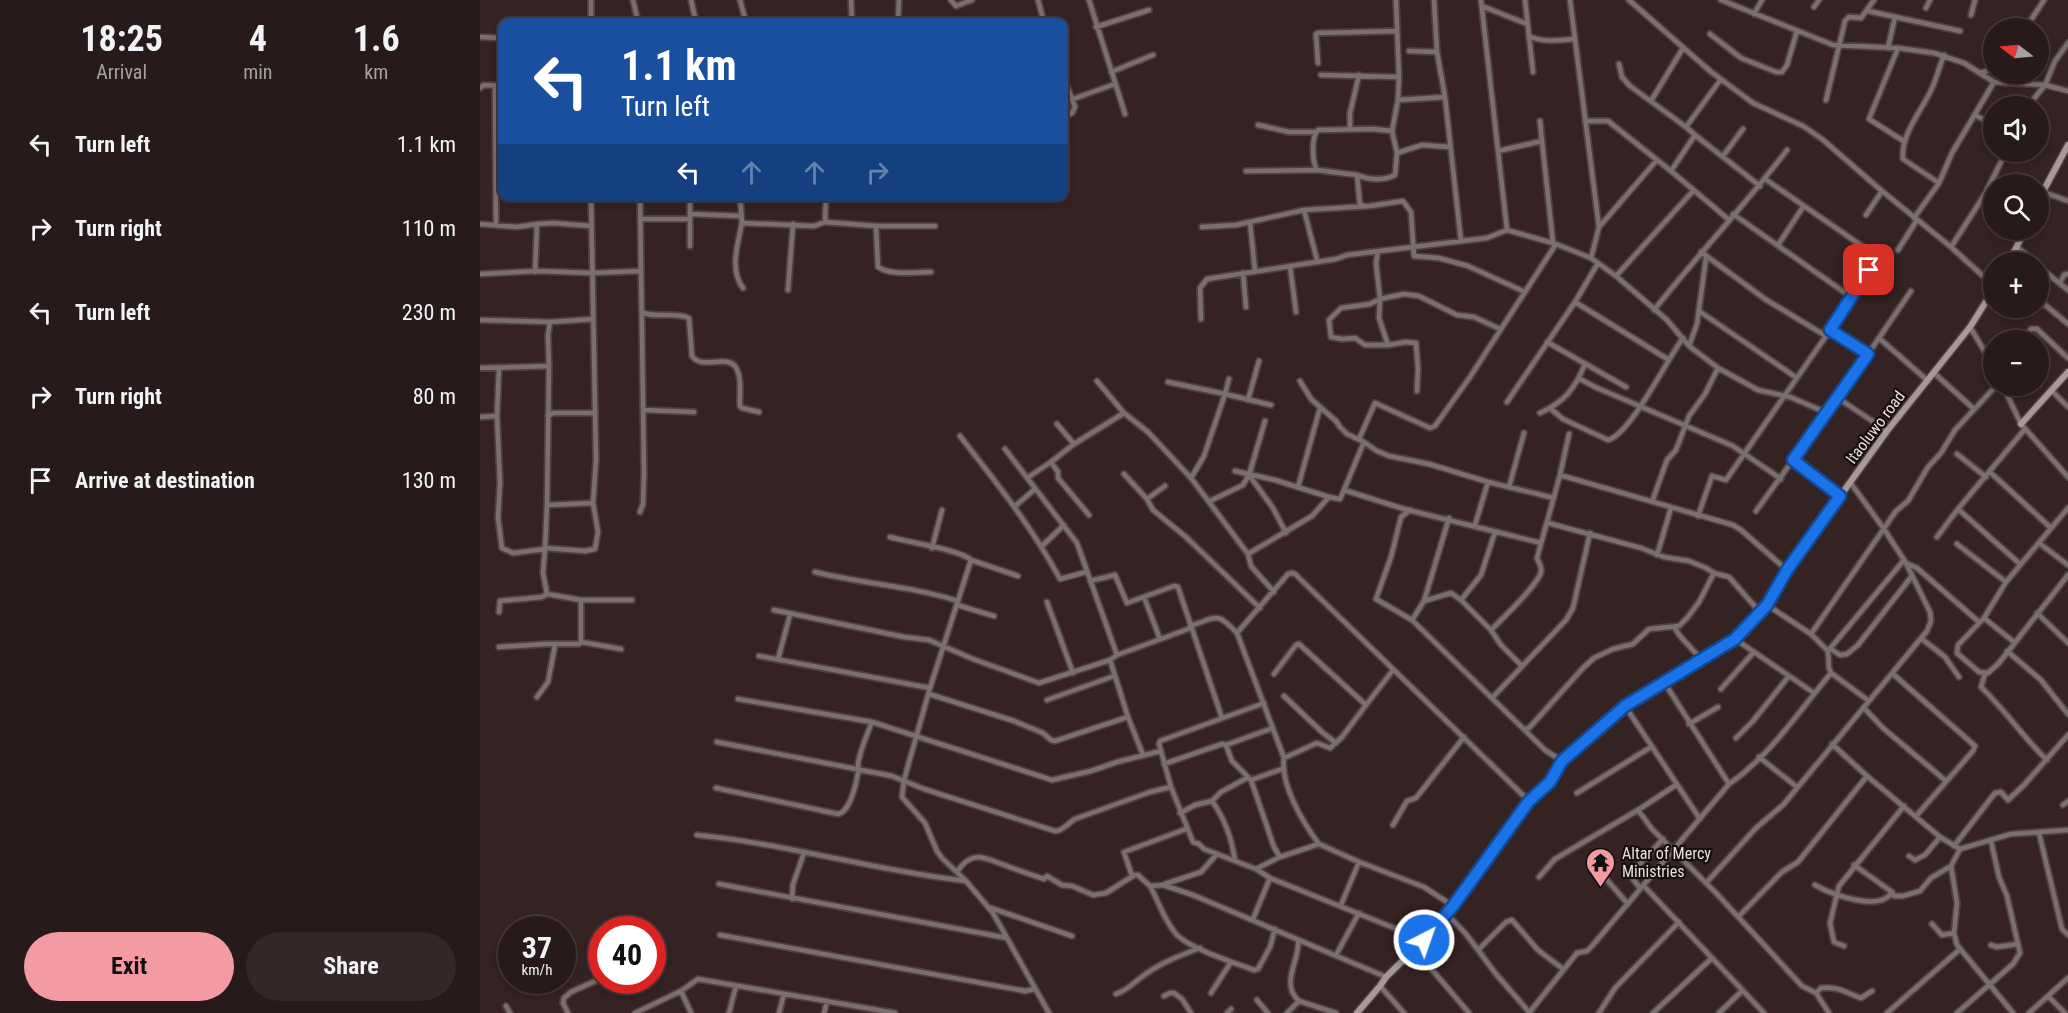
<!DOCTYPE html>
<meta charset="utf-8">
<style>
body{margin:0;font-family:"Roboto Condensed",sans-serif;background:#342727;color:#f1f3f6;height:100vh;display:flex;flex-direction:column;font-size:22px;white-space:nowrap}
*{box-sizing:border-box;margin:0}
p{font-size:20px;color:#a5a1a2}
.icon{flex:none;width:33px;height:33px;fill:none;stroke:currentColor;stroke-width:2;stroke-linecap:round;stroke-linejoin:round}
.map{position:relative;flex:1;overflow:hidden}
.details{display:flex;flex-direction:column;background:#281a1a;width:480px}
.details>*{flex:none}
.banner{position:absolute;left:18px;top:18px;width:570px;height:183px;border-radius:12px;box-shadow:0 3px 9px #0003,0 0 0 2px #443839;background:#1a4fa0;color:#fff;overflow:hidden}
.needle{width:39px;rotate:286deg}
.controls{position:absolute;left:1503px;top:18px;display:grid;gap:12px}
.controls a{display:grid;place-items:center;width:66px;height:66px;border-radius:50%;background:#281a1a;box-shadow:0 3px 9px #0003,0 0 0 2px #443839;font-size:30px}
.speed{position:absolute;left:18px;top:916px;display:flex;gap:12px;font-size:30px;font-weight:700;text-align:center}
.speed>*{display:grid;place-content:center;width:78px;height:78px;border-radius:50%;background:#281a1a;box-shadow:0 3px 9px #0003,0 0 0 2px #443839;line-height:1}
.speed small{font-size:15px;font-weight:400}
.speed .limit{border:9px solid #d22;background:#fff;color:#111}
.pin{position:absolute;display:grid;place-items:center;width:51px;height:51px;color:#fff;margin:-26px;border-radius:12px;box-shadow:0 3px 9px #0006}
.me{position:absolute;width:66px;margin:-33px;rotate:41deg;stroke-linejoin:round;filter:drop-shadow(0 0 4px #0008)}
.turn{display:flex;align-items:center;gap:21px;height:126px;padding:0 24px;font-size:27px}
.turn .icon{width:78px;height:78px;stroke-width:2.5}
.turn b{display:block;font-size:42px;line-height:51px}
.lanes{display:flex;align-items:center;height:57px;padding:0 24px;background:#0003;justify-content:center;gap:30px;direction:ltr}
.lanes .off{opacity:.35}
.eta{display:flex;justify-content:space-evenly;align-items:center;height:102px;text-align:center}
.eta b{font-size:36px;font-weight:700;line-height:42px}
.button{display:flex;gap:12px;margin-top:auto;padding:12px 24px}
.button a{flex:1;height:69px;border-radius:36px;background:#f49aa2;color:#111;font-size:24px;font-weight:700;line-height:69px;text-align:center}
.button a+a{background:#342727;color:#f1f3f6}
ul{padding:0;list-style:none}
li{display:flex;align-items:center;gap:18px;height:84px;padding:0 24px}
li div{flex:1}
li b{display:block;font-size:22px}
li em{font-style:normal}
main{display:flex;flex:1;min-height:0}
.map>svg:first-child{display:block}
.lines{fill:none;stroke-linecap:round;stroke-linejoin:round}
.street-casing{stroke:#524041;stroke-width:8}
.secondary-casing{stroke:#524041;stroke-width:9}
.street{stroke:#7a6f70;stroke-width:4.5}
.secondary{stroke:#a89898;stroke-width:6}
.route-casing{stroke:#114b97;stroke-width:15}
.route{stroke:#1a73e8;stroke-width:10}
.labels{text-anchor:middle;stroke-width:4.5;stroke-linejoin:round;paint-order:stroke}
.street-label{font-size:16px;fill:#ebdede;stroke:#160e0f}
.poi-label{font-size:16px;fill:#ebdede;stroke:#160e0f;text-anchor:start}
</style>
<main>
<section class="details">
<div class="eta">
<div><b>18:25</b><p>Arrival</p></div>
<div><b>4</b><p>min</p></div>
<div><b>1.6</b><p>km</p></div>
</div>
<ul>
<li><svg class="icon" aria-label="left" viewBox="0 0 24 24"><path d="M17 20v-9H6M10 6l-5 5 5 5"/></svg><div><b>Turn left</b></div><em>1.1 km</em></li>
<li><svg class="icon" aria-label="right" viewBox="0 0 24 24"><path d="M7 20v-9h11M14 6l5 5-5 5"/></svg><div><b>Turn right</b></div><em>110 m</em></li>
<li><svg class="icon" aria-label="left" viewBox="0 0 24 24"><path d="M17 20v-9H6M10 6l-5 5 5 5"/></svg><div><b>Turn left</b></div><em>230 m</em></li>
<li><svg class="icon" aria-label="right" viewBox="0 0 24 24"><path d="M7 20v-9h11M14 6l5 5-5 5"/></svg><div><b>Turn right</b></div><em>80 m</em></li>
<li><svg class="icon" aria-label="arrive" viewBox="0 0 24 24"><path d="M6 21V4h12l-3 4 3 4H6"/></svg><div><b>Arrive at destination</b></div><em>130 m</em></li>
</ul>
<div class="button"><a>Exit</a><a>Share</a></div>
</section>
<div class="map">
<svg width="1588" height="1013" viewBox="0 0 1588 1013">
<rect width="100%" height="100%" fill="#352223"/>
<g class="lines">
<defs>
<path id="street" d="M153 0 158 22
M211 0 216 22
M260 0 266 22
M371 0 372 22
M471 0 476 6 492 0
M558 0 564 22
M609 0 645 114
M916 0 919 77 918 100 965 97
M954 0 957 52 965 97 981 241
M1001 0 1027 230
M1045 0 1049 36C1063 43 1080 40 1095 39L1090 0
M1149 0 1230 71 1273 103 1323 126 1342 139 1402 191 1471 247 1514 286
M1241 0 1353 45 1418 48 1454 53 1484 63 1514 82 1565 85 1588 91
M1002 6 1047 24
M1334 7 1339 0
M1446 8 1450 0
M1388 11 1480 31
M1274 14 1282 0
M1491 15 1495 0
M111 22V0
M418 22 419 0
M616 27 669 10
M1542 28 1551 20 1564 0
M1230 34 1261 58 1296 72H1302L1307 65 1317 31
M1049 36 1053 72
M0 37 22 38
M1095 39 1119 227 1111 258
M1408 48 1415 17
M1418 48 1389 119 1425 142
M929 51 957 52
M838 63 836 34 838 33 917 31
M1139 64 1142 77 1150 86 1206 127
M631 72 673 55
M1500 73 1507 71 1514 64
M841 75 919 77
M584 78 595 107 592 113 584 117
M1241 79 1206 127 1215 135 1191 171 1248 219
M15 86 16 225
M0 88 4 85 22 86
M593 99 635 84
M1346 100 1365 21 1369 17 1381 18 1394 0
M1171 101 1203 48
M1548 106 1565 85 1575 61 1588 43
M1495 115 1514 125
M1060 121 1062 141
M1105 121H1128L1191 171
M778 125 809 132H836
M870 129V113L879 75
M1215 135 1280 186
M1018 151 1062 141 1073 243
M917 153 942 145 970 147
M1243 156 1263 129
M837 170C832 161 831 137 838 130L893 129 912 131
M766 171 837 170 877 175 880 205H882
M877 175C890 180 903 181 915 175L917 153 912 131 918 100
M1459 183 1423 159C1420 134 1444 108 1453 86 1457 76 1460 65 1464 55
M1563 192 1588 201
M210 196V246
M260 196 262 223 334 226 345 222 396 226 398 267C412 276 434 272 451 272
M1514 196 1505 194 1526 152
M210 214 261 216
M1253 214 1371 297
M1386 215 1402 191
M1434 218 1459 183 1472 153 1514 82
M160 219H210
M345 222 346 196
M770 222 775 271
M262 223C258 243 249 270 263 288
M0 224 37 227 57 224
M396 226H455
M722 227 756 225 824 210
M1119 227 1176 161
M1298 245 1323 207
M1471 247 1505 194
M1537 247 1555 262
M1418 250 1437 220
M898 252 896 263 900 299 899 318 908 345 926 342 936 343 938 368 937 391
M1221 252 1285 299 1346 336
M837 260 824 210 890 206 923 201 931 212 934 256 959 258 988 266 1045 292
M810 266 816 312
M1558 266 1588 290
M55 272 57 224 74 223 111 226
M763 273 766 307
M0 274 57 271 112 273 160 271
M1136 276 1213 191
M1580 283 1584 275 1588 274
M308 290 313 224
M1558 299 1588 324
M1095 302 1189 360
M1174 310C1217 256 1265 205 1307 150
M1219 311 1317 378
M162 312C175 319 194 311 209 318L212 356C223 372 251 350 258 372 262 383 259 395 260 406L262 408 279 412
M721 319 720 288 727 279 856 259 867 255 1007 238 1027 230 1076 244 1111 258 1136 276 1187 320 1209 346 1238 368 1278 390 1310 397 1347 413
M0 320 70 322
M1490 327 1514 367
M1350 330 1388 354
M1399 338 1448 381
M1543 340 1551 329H1557L1588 358
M1067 342 1146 387
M908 345H885L875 338 862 339 851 337 849 320 861 308 890 304 900 299 924 294 939 296 977 315 994 317 1020 329
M1209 346 1217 324 1226 258
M69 366 67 505 65 548 105 551 115 549 118 532 113 503
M0 368 69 366 68 335 70 322 113 319
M1454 373 1494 409
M749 379 745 394 791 405
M1100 379 1115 387 1253 446 1301 479
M617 381 644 413 668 432 711 478 768 554 771 566 794 592
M820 381 831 399 856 421 860 427 867 434 884 442 897 451 909 456 949 464 1008 482 1074 498
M688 382 745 394 724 456 711 478
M1523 386 1541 424 1588 477
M1572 391 1588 407
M1358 398 1407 431
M768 400 779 361
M1027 402 1095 302 1118 263
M1071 409 1083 419 1128 440C1151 434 1187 359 1203 338
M164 410 214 412
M1060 413C1084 402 1095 389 1105 364
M17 416 20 483 18 518 22 548 33 553 65 549
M68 416 73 413H114
M0 417 17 416 19 368
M577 424 594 444 644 413
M480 436C516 482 552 527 580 579L606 572
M879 439 895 403 950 428 955 426 990 377 1076 244
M594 444 571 462 578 472V478L609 515
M525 449 597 543 637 655
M1477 454 1506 477
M1313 461 1360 496
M755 471 795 480 849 497 832 516 768 554
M1510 472 1571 528
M644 474 667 499 673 510 706 537 780 608
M769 475 793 508 806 533
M1080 475 1253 525 1261 530 1307 570
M547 478 571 462
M1370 482 1404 529 1426 563 1437 568 1499 622
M818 487 840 408
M1029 487 1044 433
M864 490 884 442
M849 497 860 499 864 490 924 509 1017 532
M667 499 685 486
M730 501 763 485 769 475 785 421
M1172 502 1187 460 1196 450 1209 416 1225 394 1238 368
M67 505 113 503 116 460 111 196
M535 506 555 489
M1588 508 1526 582 1504 618 1478 645 1477 653 1499 672 1508 673 1519 663 1588 575
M930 510 921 517 911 557 896 599 932 620
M1276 511 1358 398 1431 291
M160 512 163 504 164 473 160 196
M1218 516 1232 476 1246 480 1346 336 1398 257 1285 179
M969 518 944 601 932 620 1065 750 1082 761
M1068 523 1161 548 1184 557 1209 561 1226 568 1234 573 1249 577 1279 611
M995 525 1008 482
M410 537C427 542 482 550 491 560L450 688 424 780 422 797 445 823 457 851 462 858 486 881 513 913 569 1013
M1457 537 1478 509
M1559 543 1588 565
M1477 544 1526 582
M562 546 584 525
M452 548 462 510
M65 549 63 573 67 594
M1177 555 1191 508
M491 560 538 576
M1540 564 1478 509 1545 429
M335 572C383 584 431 586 478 601
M610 581 635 575 647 603 694 586 698 587 742 718
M664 597 680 639
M981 600 1001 575 1014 535 1017 532 1061 543
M944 601 971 593 981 600 1011 630C1022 619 1058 585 1061 572 1062 566 1059 563 1057 558L1080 475 1089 434
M567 602 593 673
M477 605 514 616
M1287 605 1331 634 1348 651 1349 668 1351 673 1389 701
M294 610 424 637 449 640 493 659 559 683 630 660 637 655 711 628
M19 612 20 601 62 597 67 594 101 600H152
M1557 613 1588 643
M1504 618 1534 642
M710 626C738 617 736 611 757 633L808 574 812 573 815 574 1049 801
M1194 627 1200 636 1222 660
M1011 630 1021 645 1042 666
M757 633 804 758C800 784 823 823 839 844
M1331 634 1416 511 1428 501 1448 467 1461 453 1475 430 1516 386
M1255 639 1334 693
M1442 639 1465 657 1479 677
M101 642 141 649
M19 647 65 644H99L101 642V600
M1351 649 1360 655 1367 654 1378 645 1432 576
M1348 651 1424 560
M1527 651 1561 680 1588 714
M279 656 450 688
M298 659 310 615
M630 660 648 717 663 755
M794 674 816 645 819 644 886 705 913 670
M1413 674 1495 746 1493 751 1436 816
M1505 674 1501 687C1525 710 1543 737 1567 760
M1184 682 1249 784
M1241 689 1273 653
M449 694 534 721 563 733 571 740 575 741 648 717
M804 696 842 732 856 743
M57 697 68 682 75 645
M1012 698 1086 620 1093 608 1110 533
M258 699 392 722 572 780 611 771 637 762 681 751
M567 700 634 676
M784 703 680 741 679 744 691 787 713 842 719 844 724 849 776 869 790 878 944 940
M1145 706 1220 819
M1384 708 1403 728 1466 781
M1209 724 1238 707
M1044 729 1049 728 1103 668 1114 658 1133 649 1153 644 1169 629 1199 626 1207 618 1219 602 1234 573
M1256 738 1273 721 1309 676
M237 742 412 776 444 789 575 831C583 831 588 823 595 819L670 792 691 787
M1352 744 1387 776 1460 837 1480 849 1531 834 1588 830
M746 745 793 728
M1279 757 1317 787
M804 758 837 743 850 748 862 737 886 705
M684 764 742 744 746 745 752 761 771 780
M236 788 358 814C370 812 376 784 378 773 379 768 377 764 379 759 382 746 387 734 392 722
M1097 793 1171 747
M732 801C745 819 752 839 755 861
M1583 805 1588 801
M1158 810 1172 829 1237 894 1322 986 1336 993 1349 1013
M700 813 715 805 732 801 741 792 767 778
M913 825 927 801 936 798 984 737
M706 829 644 852 651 873 653 875H658L670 886 683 885 713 895 906 977
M1559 833 1582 929 1588 935
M217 835C308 844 396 871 486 881
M1474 846 1515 793 1521 792 1528 800 1544 785 1588 735
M1429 856 1435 860 1445 855 1460 837
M800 857 794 847 771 780 802 769
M1374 865 1412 892 1414 896H1423L1440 891 1451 878 1471 866 1480 849
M1471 866 1477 903 1474 933 1477 945 1533 1013
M776 869 800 857 839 844 879 862 944 887 973 906
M477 872C492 848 506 859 527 866 540 871 552 875 564 879L567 876 582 885 592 886 613 895 626 893 653 876
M1120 872 1148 904
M1059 877 1075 859 1158 810 1196 785
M1226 883 1276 828 1303 805 1447 631 1451 621 1450 612 1426 563
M239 884 527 938
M685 884 721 872 737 854
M1335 885C1351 894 1400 913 1412 892
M670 886C679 902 684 921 697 935 711 949 755 963 774 970L778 969 790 947 795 929
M1164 886 1284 1013
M1160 888 1153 879V871L1183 839
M312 899 313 884 324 853
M861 905 879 862
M511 908 592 936
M967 914 986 934 1016 974 1050 1013
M1258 917 1302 872 1318 862 1387 776
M773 919 790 878
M1452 924 1462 935 1474 933
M240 935 545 991 555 989
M818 940C821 959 799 983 819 1001L856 1013
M1511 945 1517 947 1538 944
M1364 946 1354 942 1350 923 1359 886 1424 806
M936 947 948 965 989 1013
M998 950 1026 922 1032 920 1058 950 1083 969
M856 955 879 913
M900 986 924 1013
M201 991 211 1013
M731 993 751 962
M1336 993 1341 988C1359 986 1366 993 1381 998L1392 991
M636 994C648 990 653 983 663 976 680 963 701 955 720 948
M684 996 690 993H694L702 999 711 1013
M1568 996 1585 1013
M777 1000 788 1013
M26 1006 30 1013
M88 1013 83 1003 84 998 91 992 122 978
M155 1013 201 991 218 979 415 1013
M249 1013 256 986
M299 1013 304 994
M344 1013 347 1001
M747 1013 751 1009
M807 1013 819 1001
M1049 1013 1097 953 1107 951 1112 946 1249 784C1290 756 1320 710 1351 673
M1119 1013 1135 988 1199 922
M1173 1013 1232 958
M1239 1013 1262 991
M1407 1013 1479 950
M1477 1013 1533 964 1540 953 1527 896 1519 877 1511 841
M1549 1013 1588 978"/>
<path id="secondary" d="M1558 201 1588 145
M1529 262 1545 230
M1541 424 1588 372
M877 1013 900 986 906 977 944 940 973 906 1049 801 1070 782 1082 761 1145 706 1255 639 1273 622 1279 611 1287 605 1307 570 1407 431 1490 327 1514 289"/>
</defs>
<!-- street casing -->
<use href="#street" class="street-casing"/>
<!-- secondary casing -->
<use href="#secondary" class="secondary-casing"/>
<!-- street -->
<use href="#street" class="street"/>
<!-- secondary -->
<use href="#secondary" class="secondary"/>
</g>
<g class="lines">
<defs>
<path id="route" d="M944 940 973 906 1049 801 1070 782 1082 761 1145 706 1255 639 1287 605 1307 570 1360 496 1313 460 1388 354 1350 330 1389 270"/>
</defs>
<!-- route casing -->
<use href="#route" class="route-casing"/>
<!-- route -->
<use href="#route" class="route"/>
</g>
<!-- icons -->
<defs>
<symbol id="temple-pin" viewBox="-11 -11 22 30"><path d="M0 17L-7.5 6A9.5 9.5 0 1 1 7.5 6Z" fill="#f49aa2" stroke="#160e0f"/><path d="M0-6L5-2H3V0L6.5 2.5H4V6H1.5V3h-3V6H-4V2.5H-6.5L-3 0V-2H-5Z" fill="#111"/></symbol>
</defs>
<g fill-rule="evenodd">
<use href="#temple-pin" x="1104" y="846" width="33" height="45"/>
</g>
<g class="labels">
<!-- street labels -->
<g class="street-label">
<text transform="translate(1395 427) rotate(-53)" y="6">Itaoluwo road</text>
</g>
<!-- poi labels -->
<g class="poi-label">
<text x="1142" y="859">Altar of Mercy<tspan x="1142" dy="18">Ministries</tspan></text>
</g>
</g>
</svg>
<div class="controls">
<a><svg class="needle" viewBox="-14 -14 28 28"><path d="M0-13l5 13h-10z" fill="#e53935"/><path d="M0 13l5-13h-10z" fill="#a5a1a2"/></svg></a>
<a><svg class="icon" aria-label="sound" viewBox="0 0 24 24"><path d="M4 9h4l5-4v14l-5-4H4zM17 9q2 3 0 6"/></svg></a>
<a><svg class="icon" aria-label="search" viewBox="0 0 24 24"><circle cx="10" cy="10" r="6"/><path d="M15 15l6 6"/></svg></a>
<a>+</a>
<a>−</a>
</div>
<div class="speed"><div>37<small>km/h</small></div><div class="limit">40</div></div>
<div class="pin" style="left:1389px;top:270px;background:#d93025"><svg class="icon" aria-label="arrive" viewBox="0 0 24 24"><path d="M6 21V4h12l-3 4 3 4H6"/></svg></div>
<svg class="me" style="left:944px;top:940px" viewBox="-20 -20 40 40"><circle r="17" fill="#1a73e8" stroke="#fff" stroke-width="3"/><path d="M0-11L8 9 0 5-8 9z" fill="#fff"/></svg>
<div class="banner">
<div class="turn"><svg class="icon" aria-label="left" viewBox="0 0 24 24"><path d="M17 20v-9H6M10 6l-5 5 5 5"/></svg><div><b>1.1 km</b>Turn left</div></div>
<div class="lanes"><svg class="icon" aria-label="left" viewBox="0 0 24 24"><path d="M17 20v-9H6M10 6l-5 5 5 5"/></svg><svg class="icon off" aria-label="ahead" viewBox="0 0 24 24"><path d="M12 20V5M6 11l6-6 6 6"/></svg><svg class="icon off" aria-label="ahead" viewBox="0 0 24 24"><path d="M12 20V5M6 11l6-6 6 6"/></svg><svg class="icon off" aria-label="right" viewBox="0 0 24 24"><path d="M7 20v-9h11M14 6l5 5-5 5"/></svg></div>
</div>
</div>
</main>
